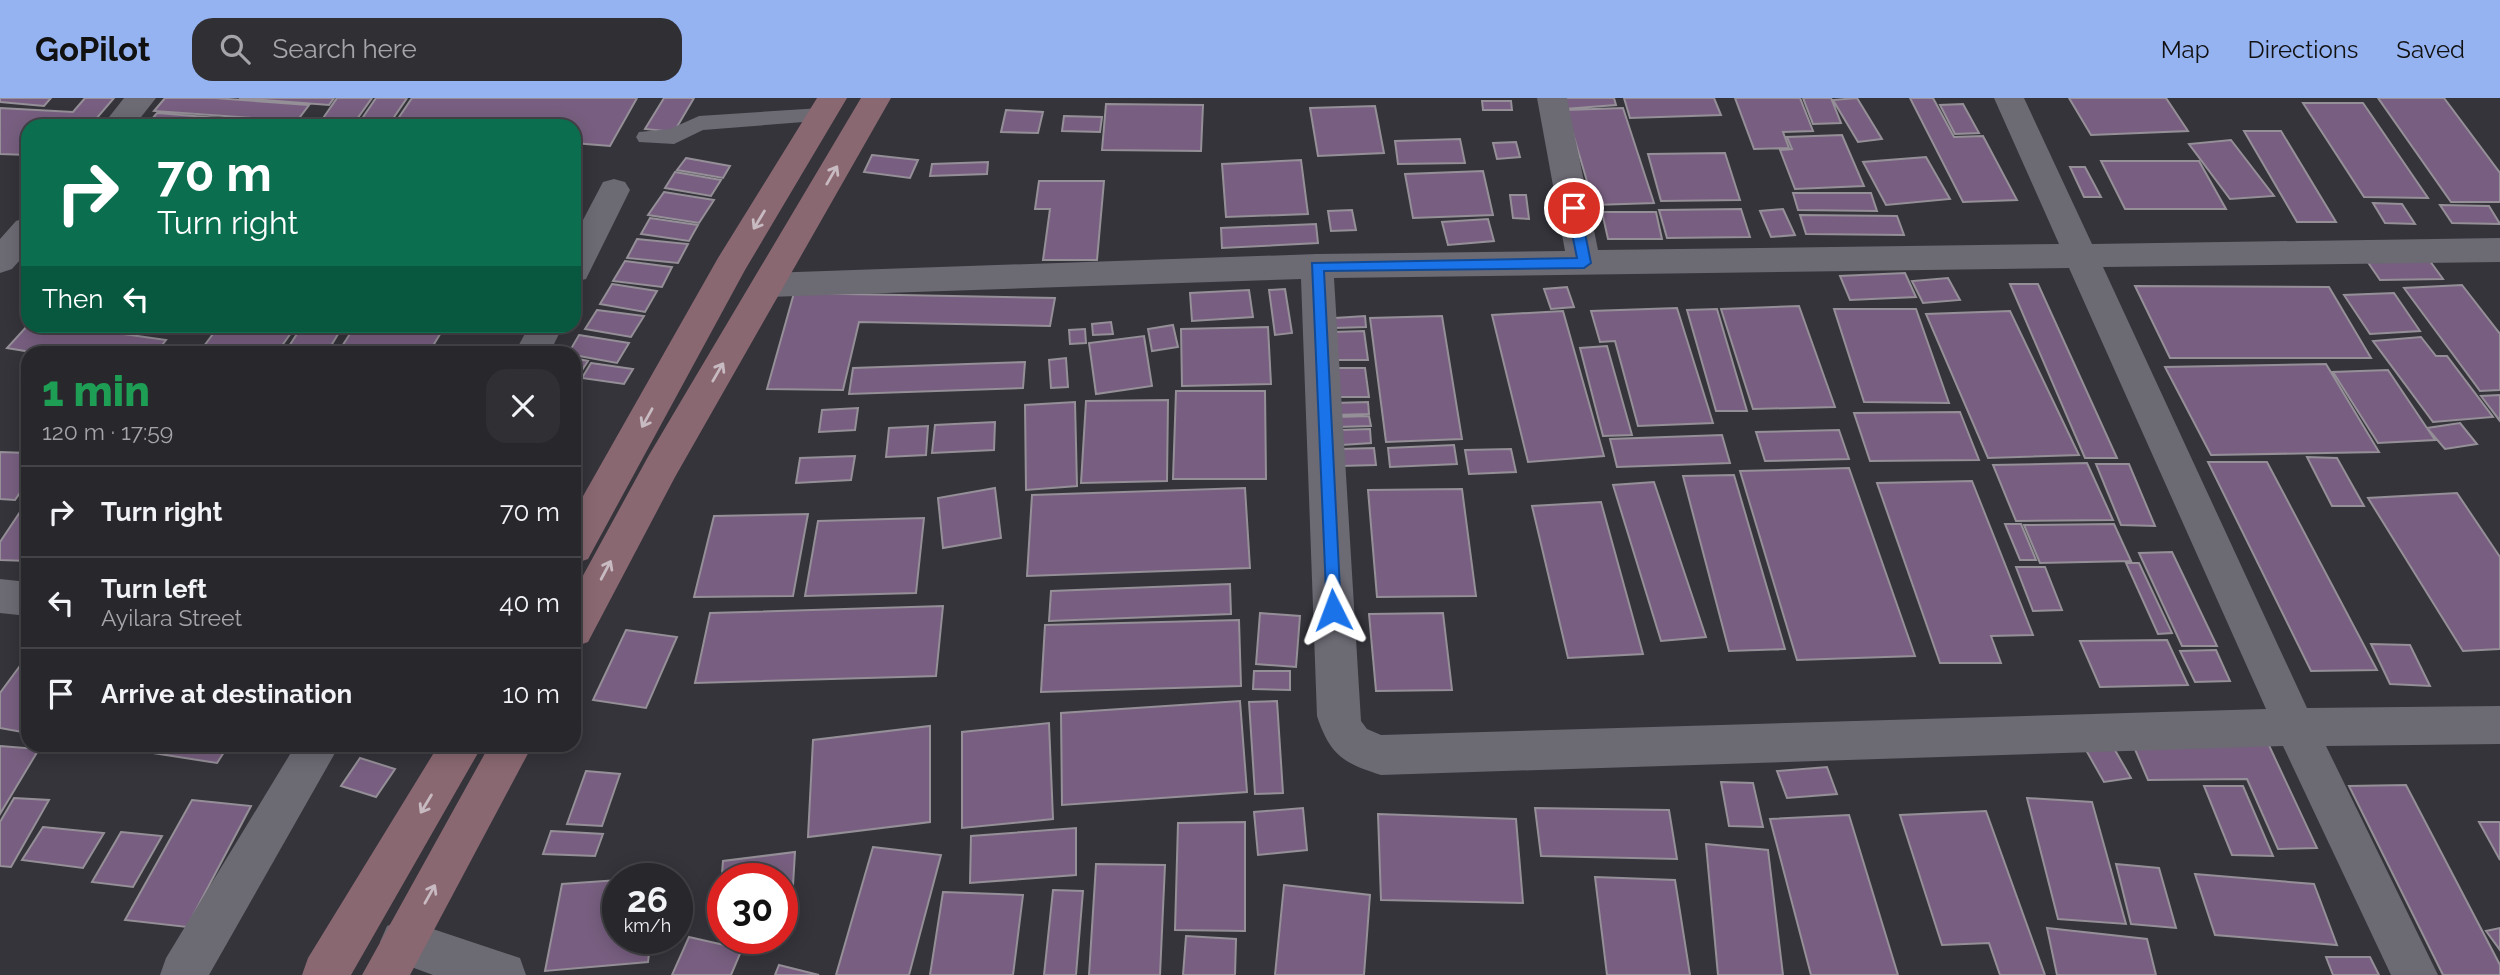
<!DOCTYPE html>
<meta charset="utf-8">
<style>
body{margin:0;font-family:Raleway,sans-serif;background:#302f34;color:#f1f3f6;height:100vh;display:flex;flex-direction:column;font-size:26px;white-space:nowrap}
*{box-sizing:border-box;margin:0}
p{font-size:23px;color:#a5a5a9}
.icon{flex:none;width:38px;height:38px;fill:none;stroke:currentColor;stroke-width:2;stroke-linecap:round;stroke-linejoin:round}
.map{position:relative;flex:1;overflow:hidden}
.sheet{position:absolute;left:21px;top:248px;width:560px;height:406px;display:flex;flex-direction:column;background:#28272c;border-radius:21px;box-shadow:0 4px 18px #0003,0 0 0 2px #444448}
.sheet>*{flex:none}
.banner{position:absolute;left:21px;top:21px;width:560px;height:214px;border-radius:21px;box-shadow:0 4px 18px #0003,0 0 0 2px #444448;background:#0b6e4f;color:#fff;overflow:hidden}
.speed{position:absolute;left:602px;top:765px;display:flex;gap:14px;font-size:35px;font-weight:700;text-align:center}
.speed>*{display:grid;place-content:center;width:91px;height:91px;border-radius:50%;background:#28272c;box-shadow:0 4px 18px #0003,0 0 0 2px #444448;line-height:1}
.speed small{font-size:18px;font-weight:400}
.speed .limit{border:10px solid #d22;background:#fff;color:#111}
.pin{position:absolute;display:grid;place-items:center;width:60px;height:60px;color:#fff;margin:-30px;border:4px solid #fff;border-radius:50%;box-shadow:0 2px 7px #0007}
.me{position:absolute;width:77px;margin:-38px;rotate:357deg;stroke-linejoin:round;filter:drop-shadow(0 0 5px #0008)}
.turn{display:flex;align-items:center;gap:24px;height:147px;padding:0 21px;font-size:32px}
.turn .icon{width:91px;height:91px;stroke-width:2.5}
.turn b{display:block;font-size:49px;line-height:60px}
.then{display:flex;align-items:center;height:66px;padding:0 21px;background:#0003;gap:14px;font-size:26px}
.round{display:grid;place-items:center;flex:none;width:74px;height:74px;border-radius:21px;background:#302f34}
.overview{display:flex;align-items:center;justify-content:space-between;height:119px;padding:0 21px}
h1{font-size:42px;font-weight:800;line-height:52px;color:#1e9e55}
ul{padding:0;list-style:none}
li{display:flex;align-items:center;gap:21px;height:91px;padding:0 21px;border-top:2px solid #444448}
li div{flex:1}
li b{display:block;font-size:26px}
li em{font-style:normal}
header{display:flex;align-items:center;gap:42px;box-sizing:border-box;height:98px;padding:0 35px;background:#95b2f1;color:#111}
header strong{font-size:33px}
nav{display:flex;gap:38px;margin-inline-start:auto;font-size:24px}
.search{width:490px;height:63px;background:#302f34;display:flex;align-items:center;gap:18px;box-sizing:border-box;padding:0 24px;border-radius:21px;color:#a5a5a9;font-size:26px}
.map>svg:first-child{display:block}
.building{fill:#785f81;stroke:#958f97;stroke-width:2}
.lines{fill:none;stroke-linecap:round;stroke-linejoin:round}
.service{fill:#6c6a73;fill-rule:evenodd}
.minor{fill:#6c6a73;fill-rule:evenodd}
.secondary{fill:#8a6871;fill-rule:evenodd}
.oneway{stroke:#c8bac1}
.route{fill:#1a73e8;stroke:#114b97;stroke-width:2}
</style>
<header>
<strong>GoPilot</strong>
<div class="search"><svg class="icon" aria-label="search" viewBox="0 0 24 24"><circle cx="10" cy="10" r="6"/><path d="M15 15l6 6"/></svg>Search here</div>
<nav><a>Map</a><a>Directions</a><a>Saved</a></nav>
</header>
<div class="map">
<svg width="2500" height="877" viewBox="0 0 2500 877">
<rect width="100%" height="100%" fill="#35343b"/>
<!-- building -->
<path class="building" d="M0 0H51L44 8 0 4Z
M85 0H114L90 28H28V57L0 56V10L73 14Z
M165 0H215L309 7 297 23 154 13Z
M239 0H334L329 7Z
M337 0H372L352 28 319 26Z
M376 0H407L388 28H357Z
M412 0H637L610 48 574 45V28H393Z
M664 0H694L674 34 645 31Z
M1560 0H1614L1616 7 1564 11Z
M1624 0H1714L1721 17 1630 20Z
M1735 0H1800L1813 33 1783 34 1789 50 1754 51Z
M1803 0H1831L1841 25 1813 26Z
M1857 0 1882 41 1858 44 1833 2Z
M1910 0H1933L1954 39 1983 38 2017 102 1963 104Z
M2069 0H2166L2188 33 2091 37Z
M2378 0H2444L2500 75V104H2451Z
M1482 3H1511L1512 12H1483Z
M2303 5H2363L2428 100 2364 99Z
M1106 6 1203 7 1201 53 1102 52Z
M1963 6 1979 35 1955 36 1940 7Z
M1375 8 1384 55 1318 58 1310 10Z
M1623 10 1654 105 1594 107 1566 12Z
M1006 12 1043 14 1038 35 1001 34Z
M157 15 307 27 146 28Z
M1064 18 1102 19 1100 34 1062 33Z
M2244 33H2281L2336 124H2297Z
M1842 37 1864 88 1795 91 1780 52 1792 51 1787 39Z
M1460 41 1465 65 1398 66 1395 43Z
M2231 42 2274 98 2230 101 2189 46Z
M1516 44 1520 59 1497 61 1493 45Z
M1725 55 1740 102 1661 103 1648 56Z
M872 57 918 62 910 80 864 74Z
M1926 59 1950 101 1886 107 1863 64Z
M686 60 730 68 723 80 677 72Z
M1301 62 1308 116 1226 119 1222 66Z
M2101 63H2199L2226 111H2125Z
M988 64 987 76 930 78 932 66Z
M2070 69H2085L2101 99H2084Z
M1483 73 1493 117 1413 120 1405 76Z
M675 74 721 82 711 98 665 90Z
M1039 83H1104L1097 162H1043L1050 111H1035Z
M664 94 714 102 699 125 648 117Z
M1793 95H1871L1877 113 1798 112Z
M1510 97H1526L1529 121 1513 120Z
M2373 105 2402 106 2415 126 2385 125Z
M2440 107 2489 108 2500 126 2452 125Z
M1741 111 1750 139 1667 140 1659 112Z
M1783 111 1795 137 1771 139 1760 113Z
M1352 112 1356 132 1331 133 1328 113Z
M1602 114H1656L1662 141H1608Z
M1800 117 1897 118 1904 137 1806 136Z
M650 120 698 127 689 143 641 136Z
M1488 121 1494 143 1448 147 1442 124Z
M1316 126 1318 145 1222 150 1221 130Z
M637 141 688 146 678 165 627 160Z
M2427 159 2443 181 2380 182 2365 160Z
M625 163 672 169 662 189 613 183Z
M1905 175 1916 199 1850 202 1840 178Z
M1948 180 1960 202 1923 205 1912 183Z
M612 186 657 193 645 214 600 206Z
M2010 186H2038L2117 360H2085Z
M2462 187 2500 236V292L2480 293 2404 190Z
M2135 188 2329 189 2371 260H2170Z
M1567 189 1574 209 1551 211 1544 191Z
M1285 191 1292 235 1275 237 1269 192Z
M1249 192 1253 219 1192 223 1190 195Z
M794 195 1055 200 1050 228 859 224 843 292 767 291Z
M2394 195 2420 233 2370 236 2344 197Z
M1799 208 1835 309 1753 311 1721 211Z
M1677 210 1713 325 1638 328 1615 243 1600 244 1591 213Z
M1717 211 1747 313H1716L1687 212Z
M1834 211H1916L1949 305 1864 304Z
M597 212 644 218 631 239 585 231Z
M1563 213 1604 358 1528 364 1492 217Z
M2010 213 2079 357 1988 360 1926 216Z
M1365 218 1366 229 1335 230V220Z
M1442 218 1462 341 1386 344 1370 220Z
M1111 224 1113 236 1093 237 1092 226Z
M28 227 67 228 166 242 155 256H43L7 250Z
M1173 227 1178 249 1152 253 1148 231Z
M125 228H184L178 235Z
M219 228H296L276 256H198Z
M302 228H343L326 256H284Z
M355 228H445L428 256H337Z
M1268 229 1271 286 1182 288 1181 231Z
M1085 231 1086 245 1070 246 1069 232Z
M1364 233 1368 262H1336L1333 234Z
M579 237 629 245 617 265 568 256Z
M1144 238 1152 288 1096 296 1089 245Z
M2421 239 2436 258H2447L2493 319 2433 324 2373 243Z
M1607 248 1632 337 1603 338 1580 250Z
M574 260 588 263 579 277 574 276Z
M1066 260 1068 289 1051 290 1049 262Z
M1025 264 1023 290 849 296 853 270Z
M591 265 633 271 624 286 582 280Z
M2326 266 2379 354 2211 357 2165 269Z
M1336 270H1365L1369 299H1339Z
M2388 272 2435 342 2378 345 2333 274Z
M1176 293H1265L1266 381H1173Z
M2500 297V323L2481 298Z
M1168 302 1167 383 1081 385 1086 303Z
M1075 304 1077 388 1026 392 1025 307Z
M1368 304 1369 316 1336 317 1334 305Z
M858 310 855 332 819 334 822 312Z
M1960 314 1979 362 1870 363 1854 315Z
M1369 318 1371 328 1337 329 1336 319Z
M995 324 994 352 932 355 935 327Z
M2460 325 2477 346 2445 351 2427 330Z
M928 328 926 357 886 359 889 330Z
M1370 331 1371 345 1342 347 1341 332Z
M1839 332 1849 361 1765 363 1756 334Z
M1722 337 1730 365 1617 369 1610 341Z
M1454 347 1457 366 1390 369 1388 350Z
M1374 350 1376 367 1341 368 1340 351Z
M1511 351 1516 374 1469 376 1465 352Z
M0 354 28 355V383L15 402 0 401Z
M855 358 851 382 796 385 800 360Z
M2307 359 2337 360 2364 408H2332Z
M2208 364H2267L2377 572 2311 573Z
M2087 365 2113 422 2016 423 1993 367Z
M2096 366H2129L2155 428 2121 427Z
M1849 370 1915 558 1797 562 1740 373Z
M1734 377 1785 551 1729 553 1683 378Z
M1972 383 2033 537 1991 538 2001 565H1940L1877 385Z
M1654 384 1706 539 1661 543 1613 387Z
M995 390 1001 440 943 450 938 400Z
M1245 390 1250 470 1027 478 1032 397Z
M1462 391 1476 498 1377 499 1368 392Z
M2457 395 2500 459V551L2463 553 2368 400Z
M28 402V463L0 462V444Z
M1601 404 1643 556 1568 560 1532 408Z
M808 416 793 498 694 499 714 418Z
M924 420 916 495 805 498 818 423Z
M2005 426H2021L2036 462H2020Z
M2114 426 2131 463 2040 465 2024 427Z
M2172 454 2217 548H2182L2139 455Z
M2126 465H2139L2172 535 2158 536Z
M2016 469H2045L2062 512 2033 513Z
M1230 486 1231 516 1049 523 1051 493Z
M943 508 936 578 695 585 710 515Z
M1260 515 1300 518 1296 569 1256 566Z
M1443 515 1452 592 1376 593 1369 516Z
M1239 522 1241 588 1041 594 1045 527Z
M626 532 677 539 646 610 593 602Z
M2167 542 2188 587 2100 589 2080 543Z
M2371 546 2410 547 2430 588 2390 586Z
M2216 552 2230 583 2195 584 2180 553Z
M28 557V635L0 630V595Z
M1254 573H1290V592L1253 591Z
M1240 603 1247 694 1062 707 1061 615Z
M1277 603 1283 695 1255 696 1249 604Z
M1049 625 1053 721 962 730V634Z
M930 628V724L808 739 813 642Z
M2108 640 2131 680 2104 684 2082 645Z
M2266 641 2317 750 2278 751 2247 681 2148 682 2131 642Z
M0 648 39 651 0 716Z
M108 648H228L217 665Z
M360 660 395 671 376 699 341 688Z
M1827 669 1837 696 1787 700 1777 673Z
M586 673 620 676 602 728 567 726Z
M1721 684 1753 685 1763 729 1729 728Z
M2406 687 2500 867V877H2443L2349 688Z
M2204 688H2243L2273 758 2232 757Z
M14 700 49 702 11 769 0 768V724Z
M2027 700 2092 704 2126 826 2058 821Z
M192 702 251 708 187 829 125 822Z
M1303 710 1307 752 1258 757 1254 714Z
M1535 710 1669 712 1677 761 1541 758Z
M1986 713 2045 877H2000L1989 845 1942 847 1900 717Z
M1378 716 1516 721 1523 805 1381 802Z
M1849 717 1898 877H1811L1770 721Z
M1245 724V833L1175 832 1178 725Z
M2479 724H2500V762Z
M43 729 104 735 83 770 22 762Z
M1076 730V777L970 785 971 738Z
M551 733 603 736 595 758 543 756Z
M121 734 162 738 133 789 92 784Z
M1706 746 1768 752 1783 877H1718Z
M873 749 941 757 909 877H836Z
M795 754 792 804 782 806V780H723V813L719 814 723 763Z
M1096 766 1165 767 1160 877H1089Z
M2116 766 2159 770 2176 830 2131 826Z
M2195 776 2314 786 2337 847 2215 837Z
M1595 779 1675 782 1690 877H1607Z
M618 782V840H651L648 864 545 873 562 786Z
M1284 787 1370 797 1364 877H1275Z
M1053 792 1083 793 1076 877H1044Z
M943 794 1023 797 1013 877H930Z
M2047 830 2147 841 2156 877H2057Z
M2500 830V852L2486 833Z
M1186 838 1236 841 1235 877H1183Z
M689 839 742 851 731 877H672Z
M2326 859H2370L2379 877H2333Z
M779 867 819 877H775Z"/>
<g class="lines">
<!-- service -->
<path class="service" d="M821 10 829 12 832 17 829 22 703 32 674 46 639 44 636 39 639 34 670 31 699 18Z"/>
<!-- minor -->
<path class="minor" d="M124 0H156L134 28H102Z
M1537 0H1567L1598 152 2059 146 1994 0H2024L2092 146 2500 140V164L2103 169 2307 610 2500 608V646L2326 648 2438 877H2391L2283 648 1381 677C1343 665 1330 657 1317 618L1301 181 768 199 756 196 751 187 756 178 768 175 1317 156 1565 153ZM2069 170 2266 611 1381 637 1367 631 1361 623 1334 180Z
M614 81 625 84 630 92 586 181 574 184V139L603 84Z
M28 119V153L12 171 0 175V141L16 123Z
M529 228H563L549 256H514Z
M0 481 28 484V518L0 515Z
M295 648H339L209 877H160L166 860Z
M403 821 520 860 526 877H433L387 860 380 844 387 828Z"/>
<!-- secondary -->
<path class="secondary" d="M817 0H847L745 172 588 461 574 466V414L718 160Z
M861 0H891L675 379 588 544 574 549V494L649 357Z
M438 648H482L351 877H302L308 860Z
M489 648H532L410 877H362Z"/>
</g>
<!-- one-way arrows -->
<defs><path id="oneway-shaft" d="M-6 0H5M1.5-3L5.5 0L1.5 3" fill="none" stroke-width="1.6" stroke-linecap="round" stroke-linejoin="round" transform="scale(1.75)"/></defs>
<g class="oneway">
<use href="#oneway-shaft" transform="translate(832 77) rotate(-60)"/>
<use href="#oneway-shaft" transform="translate(759 122) rotate(121)"/>
<use href="#oneway-shaft" transform="translate(718 274) rotate(-60)"/>
<use href="#oneway-shaft" transform="translate(647 320) rotate(119)"/>
<use href="#oneway-shaft" transform="translate(606 472) rotate(-62)"/>
<use href="#oneway-shaft" transform="translate(426 706) rotate(121)"/>
<use href="#oneway-shaft" transform="translate(430 796) rotate(-61)"/>
</g>
<!-- route -->
<path class="route" d="M1574 105 1580 110 1591 165 1584 170 1324 173 1341 512 1333 519 1327 517 1312 165 1577 160 1567 110Z"/>
</svg>
<div class="speed"><div>26<small>km/h</small></div><div class="limit">30</div></div>
<div class="pin" style="left:1574px;top:110px;background:#d93025"><svg class="icon" aria-label="arrive" viewBox="0 0 24 24"><path d="M6 21V4h12l-3 4 3 4H6"/></svg></div>
<svg class="me" style="left:1333px;top:512px" viewBox="-20 -20 40 40"><path d="M0-17L14 15 0 8-14 15z" fill="#1a73e8" stroke="#fff" stroke-width="4"/></svg>
<div class="banner">
<div class="turn"><svg class="icon" aria-label="right" viewBox="0 0 24 24"><path d="M7 20v-9h11M14 6l5 5-5 5"/></svg><div><b>70 m</b>Turn right</div></div>
<div class="then">Then<svg class="icon" aria-label="left" viewBox="0 0 24 24"><path d="M17 20v-9H6M10 6l-5 5 5 5"/></svg></div>
</div>
<section class="sheet">
<div class="overview"><div><h1>1 min</h1><p>120 m · 17:59</p></div><a class="round"><svg class="icon" aria-label="close" viewBox="0 0 24 24"><path d="M6 6l12 12M18 6L6 18"/></svg></a></div>
<ul>
<li><svg class="icon" aria-label="right" viewBox="0 0 24 24"><path d="M7 20v-9h11M14 6l5 5-5 5"/></svg><div><b>Turn right</b></div><em>70 m</em></li>
<li><svg class="icon" aria-label="left" viewBox="0 0 24 24"><path d="M17 20v-9H6M10 6l-5 5 5 5"/></svg><div><b>Turn left</b><p>Ayilara Street</p></div><em>40 m</em></li>
<li><svg class="icon" aria-label="arrive" viewBox="0 0 24 24"><path d="M6 21V4h12l-3 4 3 4H6"/></svg><div><b>Arrive at destination</b></div><em>10 m</em></li>
</ul>
</section>
</div>
